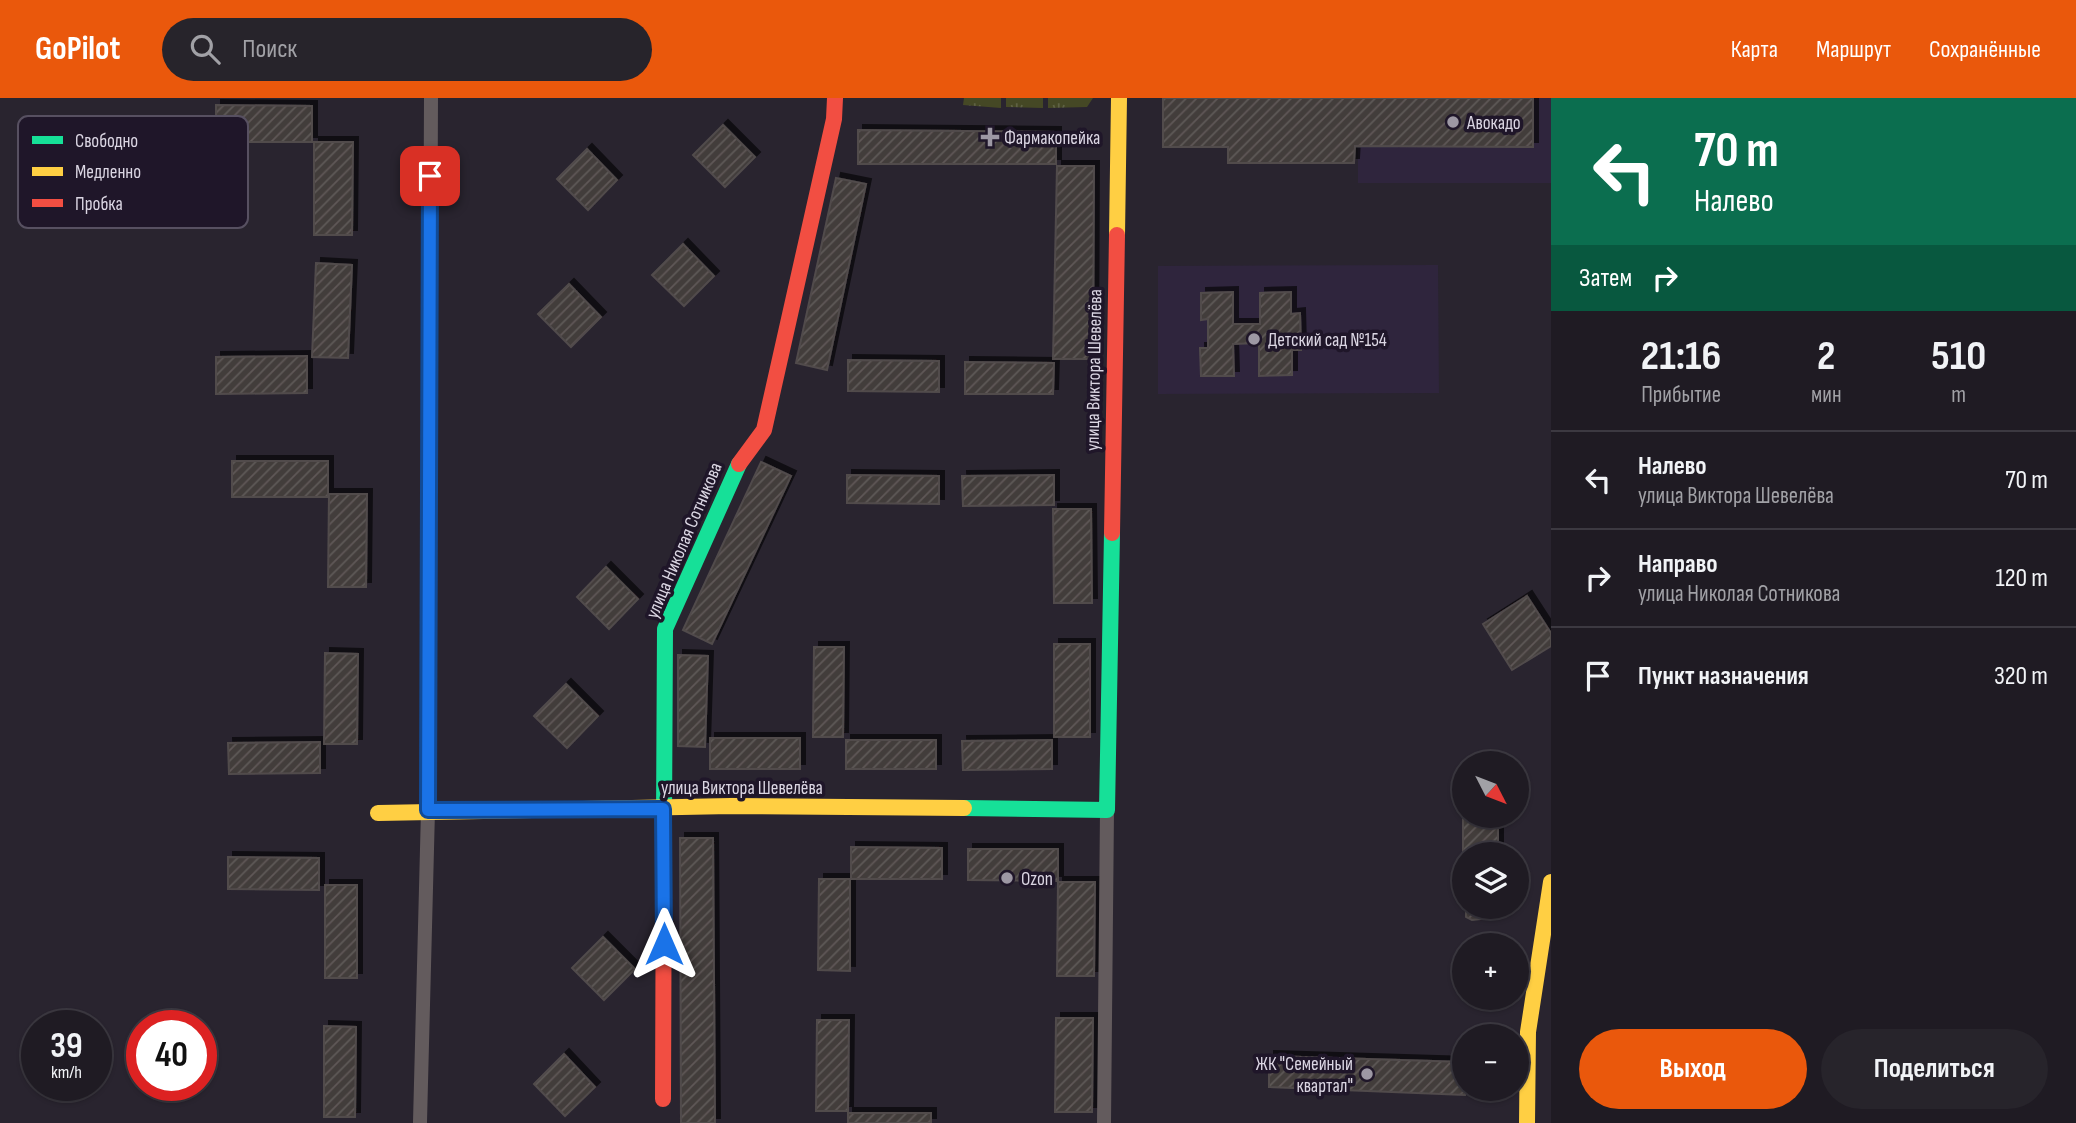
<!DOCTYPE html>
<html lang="ru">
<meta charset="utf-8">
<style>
body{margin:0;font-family:"Sofia Sans Condensed",sans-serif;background:#27242b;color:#f1f3f6;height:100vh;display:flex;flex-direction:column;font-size:26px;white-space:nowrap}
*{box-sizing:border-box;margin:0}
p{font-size:23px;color:#a1a1a6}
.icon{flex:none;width:38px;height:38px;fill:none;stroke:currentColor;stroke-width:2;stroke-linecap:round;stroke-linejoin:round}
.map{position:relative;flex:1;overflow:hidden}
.panel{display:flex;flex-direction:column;background:#1f1b23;width:525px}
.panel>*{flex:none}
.banner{background:#0b6e4f;color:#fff;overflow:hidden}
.needle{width:46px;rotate:132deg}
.controls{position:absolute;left:1452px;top:653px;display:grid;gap:14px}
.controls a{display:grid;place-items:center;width:77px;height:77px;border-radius:50%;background:#1f1b23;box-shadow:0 2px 5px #0004,0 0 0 2px #3c3941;font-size:35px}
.speed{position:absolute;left:21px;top:912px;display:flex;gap:14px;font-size:35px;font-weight:700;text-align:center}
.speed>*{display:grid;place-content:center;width:91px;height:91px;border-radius:50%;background:#1f1b23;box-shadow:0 2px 5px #0004,0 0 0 2px #3c3941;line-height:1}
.speed small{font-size:18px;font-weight:400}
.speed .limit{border:10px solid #d22;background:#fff;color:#111}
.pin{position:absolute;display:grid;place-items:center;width:60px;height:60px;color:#fff;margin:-30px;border-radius:14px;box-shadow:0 4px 10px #0006}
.me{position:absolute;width:77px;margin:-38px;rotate:0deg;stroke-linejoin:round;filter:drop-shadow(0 0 5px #0008)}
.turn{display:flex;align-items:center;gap:24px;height:147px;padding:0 28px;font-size:32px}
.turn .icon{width:91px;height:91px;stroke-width:2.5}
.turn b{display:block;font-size:49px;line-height:60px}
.then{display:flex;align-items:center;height:66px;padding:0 28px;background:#0003;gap:14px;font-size:26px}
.eta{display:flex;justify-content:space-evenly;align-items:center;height:119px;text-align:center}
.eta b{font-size:42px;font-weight:700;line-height:49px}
.button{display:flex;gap:14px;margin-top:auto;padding:14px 28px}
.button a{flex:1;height:80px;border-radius:42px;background:#ea580c;color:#fff;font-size:28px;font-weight:700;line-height:80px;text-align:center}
.button a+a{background:#27242b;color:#f1f3f6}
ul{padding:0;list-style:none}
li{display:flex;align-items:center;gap:21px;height:98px;padding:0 28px;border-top:2px solid #3c3941}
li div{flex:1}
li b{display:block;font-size:26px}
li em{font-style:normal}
header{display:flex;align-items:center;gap:42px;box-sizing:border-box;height:98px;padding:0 35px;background:#ea580c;color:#fff}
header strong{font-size:33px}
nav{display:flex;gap:38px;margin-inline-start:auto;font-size:24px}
.search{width:490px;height:63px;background:#27242b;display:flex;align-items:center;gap:18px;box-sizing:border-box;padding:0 24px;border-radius:38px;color:#a1a1a6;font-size:26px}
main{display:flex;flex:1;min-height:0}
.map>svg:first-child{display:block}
.built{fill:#2f253d}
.grass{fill:url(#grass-tufts)}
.building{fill:url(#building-hatch);stroke:#514b4c;stroke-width:2;filter:url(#shadow)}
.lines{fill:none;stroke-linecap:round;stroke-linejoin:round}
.street{stroke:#635b5d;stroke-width:14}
.fast{stroke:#16e098;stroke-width:16}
.slow{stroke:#ffcf43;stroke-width:16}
.jam{stroke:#f24e42;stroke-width:16}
.route-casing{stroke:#114b97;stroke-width:18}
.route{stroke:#1a73e8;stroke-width:12}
.poi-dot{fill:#9d98a4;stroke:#1f1629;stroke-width:2.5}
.labels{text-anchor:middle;stroke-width:7;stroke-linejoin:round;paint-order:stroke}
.poi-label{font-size:19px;fill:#dbd6e3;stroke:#1f1629;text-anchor:start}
.street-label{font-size:19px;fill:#dbd6e3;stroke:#1f1629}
.key{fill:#1f1629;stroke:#575061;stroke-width:2}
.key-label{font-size:19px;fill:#dbd6e3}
</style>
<header>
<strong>GoPilot</strong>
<div class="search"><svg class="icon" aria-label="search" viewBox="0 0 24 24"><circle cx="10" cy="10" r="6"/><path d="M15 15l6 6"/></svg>Поиск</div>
<nav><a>Карта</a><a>Маршрут</a><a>Сохранённые</a></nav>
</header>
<main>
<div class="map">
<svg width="1551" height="1025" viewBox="0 0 1551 1025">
<defs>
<pattern id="grass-tufts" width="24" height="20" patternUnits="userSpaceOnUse" patternTransform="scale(1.75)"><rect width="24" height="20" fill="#454825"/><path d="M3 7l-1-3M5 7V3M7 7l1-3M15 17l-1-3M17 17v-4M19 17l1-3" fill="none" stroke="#5f6244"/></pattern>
<pattern id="building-hatch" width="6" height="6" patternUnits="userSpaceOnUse" patternTransform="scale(1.75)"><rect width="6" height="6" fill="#433d3b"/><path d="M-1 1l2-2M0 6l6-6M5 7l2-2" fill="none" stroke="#5e5857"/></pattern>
<filter id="shadow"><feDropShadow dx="5" dy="-5" stdDeviation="0" flood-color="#0009"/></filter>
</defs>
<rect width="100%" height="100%" fill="#29242f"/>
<!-- built -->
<path class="built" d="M1358 0H1551V85H1358Z
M1438 167 1439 295 1158 296V168Z"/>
<!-- grass -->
<path class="grass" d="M964 0H1001V10L963 7Z
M1006 0H1043V10L1006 9Z
M1048 0H1093L1087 9 1048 10Z"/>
<!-- building -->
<path class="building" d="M1163 0H1533V49L1355 48 1354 65H1228V49H1163Z
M216 7 312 8V44H216Z
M723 27 755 59 725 89 693 57Z
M858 32 1056 34V66H858Z
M314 44H353L352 137H314Z
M587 51 617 82 588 112 557 81Z
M1057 68H1094L1093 261H1053Z
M836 80 866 86 827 272 796 265Z
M683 146 714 178 684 208 652 177Z
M316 165 352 167 348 260 312 259Z
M569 186 601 219 571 249 538 216Z
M1233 194V226H1260V195L1291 194V216L1300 215 1301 252H1292V277L1259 278V245L1233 246 1234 278H1201L1200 250H1208V221L1201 222V195Z
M307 258V295L216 296V259Z
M848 262 939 263V294L848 293Z
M965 264 1054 265 1053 296H965Z
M232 363H328V399H232Z
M761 364 791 378 712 546 683 532Z
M847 377 939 378V406L847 405Z
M1054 377V407L963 408 962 378Z
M329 396H367L366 489H328Z
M1053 411H1091L1092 505H1054Z
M606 469 638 501 609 531 577 499Z
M1527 498 1551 535V548L1512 572 1483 526Z
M1054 546H1090V639H1054Z
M814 549H844L843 639H813Z
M325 555 358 556 357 646H324Z
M678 557 708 558 705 649 678 648Z
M566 586 598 618 567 650 534 618Z
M710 640H800V671H710Z
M846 642H936V671H846Z
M1052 642V671L963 672 962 643Z
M320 644V675L229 676 228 645Z
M1463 718H1498V756H1463Z
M680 740H713L715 1025H681Z
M851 749 942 750V781H851Z
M968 751H1058V783L968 782Z
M228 759 319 760V792L228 791Z
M819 781H850V873L818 872Z
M1058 784H1095L1094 878H1057Z
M325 787H357V880H325Z
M1466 808H1498V819L1472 822 1466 819Z
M603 839 635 871 604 902 572 870Z
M1056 920H1093L1092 1014H1055Z
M817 922H849L848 1013H816Z
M324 928 356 929 355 1019H324Z
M564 956 595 989 565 1018 534 986Z
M1269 958 1465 964V997L1269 989Z
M848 1015H931V1025H848Z"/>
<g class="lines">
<!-- street -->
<path class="street" d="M420 1024 428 712 431 0
M1104 1025 1107 712"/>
<!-- fast -->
<path class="fast" d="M964 710 1107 712 1112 435
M664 722 665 531 739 366"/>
<!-- slow -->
<path class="slow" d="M1117 137 1119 0
M378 715 731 708 964 710
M1527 1025 1528 934 1551 784"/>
<!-- jam -->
<path class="jam" d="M739 366 764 332 834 21 835 0
M1112 435 1117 137
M663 1001 664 722"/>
</g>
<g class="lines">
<defs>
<path id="route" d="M430 78 428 712 663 711 664 846"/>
</defs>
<!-- route casing -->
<use href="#route" class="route-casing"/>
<!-- route -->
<use href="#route" class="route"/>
</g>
<!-- markers -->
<g class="poi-dot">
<circle cx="1453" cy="24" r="7"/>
<path d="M986.5 28.5h7v7h7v7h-7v7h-7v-7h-7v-7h7z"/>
<circle cx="1254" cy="241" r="7"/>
<circle cx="1007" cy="780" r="7"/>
<circle cx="1367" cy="976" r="7"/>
</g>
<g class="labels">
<!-- poi labels -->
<g class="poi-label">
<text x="1467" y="31">Авокадо</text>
<text x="1004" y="46">Фармакопейка</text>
<text x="1268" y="248">Детский сад №154</text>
<text x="1021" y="787">Ozon</text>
<text x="1353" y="972" text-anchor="end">ЖК "Семейный<tspan x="1353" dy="22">квартал"</tspan></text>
</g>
<!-- street labels -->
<g class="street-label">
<text transform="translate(1093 272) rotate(-89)" y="7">улица Виктора Шевелёва</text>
<text transform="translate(683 442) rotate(-67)" y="7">улица Николая Сотникова</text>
<text x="742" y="696">улица Виктора Шевелёва</text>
</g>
</g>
<!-- legend -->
<rect x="18" y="18" width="230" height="112" rx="10" class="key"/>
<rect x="32" y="38" width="31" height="8" fill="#16e098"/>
<rect x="32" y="69" width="31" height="9" fill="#ffcf43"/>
<rect x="32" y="101" width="31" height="8" fill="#f24e42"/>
<g class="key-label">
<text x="75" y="49">Свободно</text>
<text x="75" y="80">Медленно</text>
<text x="75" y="112">Пробка</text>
</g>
</svg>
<div class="controls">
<a><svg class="needle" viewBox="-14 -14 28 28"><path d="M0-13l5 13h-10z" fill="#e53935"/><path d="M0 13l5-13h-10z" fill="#a1a1a6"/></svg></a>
<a><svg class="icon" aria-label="layers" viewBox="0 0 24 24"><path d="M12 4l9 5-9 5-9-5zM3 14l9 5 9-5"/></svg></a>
<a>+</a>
<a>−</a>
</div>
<div class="speed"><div>39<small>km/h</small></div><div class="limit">40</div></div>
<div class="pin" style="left:430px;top:78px;background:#d93025"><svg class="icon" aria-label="arrive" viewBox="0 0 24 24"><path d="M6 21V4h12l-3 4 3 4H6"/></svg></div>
<svg class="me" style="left:664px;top:846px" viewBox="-20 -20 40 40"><path d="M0-17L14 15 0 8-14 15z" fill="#1a73e8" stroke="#fff" stroke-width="4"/></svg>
</div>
<section class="panel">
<div class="banner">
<div class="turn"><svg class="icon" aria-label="left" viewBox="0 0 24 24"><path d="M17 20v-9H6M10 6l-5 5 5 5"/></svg><div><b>70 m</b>Налево</div></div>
<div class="then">Затем<svg class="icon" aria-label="right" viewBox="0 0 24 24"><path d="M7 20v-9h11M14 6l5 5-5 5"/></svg></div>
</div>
<div class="eta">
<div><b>21:16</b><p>Прибытие</p></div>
<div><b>2</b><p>мин</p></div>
<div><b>510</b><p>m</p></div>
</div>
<ul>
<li><svg class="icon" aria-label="left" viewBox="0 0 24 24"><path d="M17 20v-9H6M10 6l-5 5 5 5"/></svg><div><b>Налево</b><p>улица Виктора Шевелёва</p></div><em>70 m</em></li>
<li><svg class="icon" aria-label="right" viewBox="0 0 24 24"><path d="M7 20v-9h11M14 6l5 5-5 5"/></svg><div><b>Направо</b><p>улица Николая Сотникова</p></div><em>120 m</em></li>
<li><svg class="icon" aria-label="arrive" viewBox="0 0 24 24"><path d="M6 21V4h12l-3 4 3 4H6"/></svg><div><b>Пункт назначения</b></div><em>320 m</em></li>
</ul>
<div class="button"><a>Выход</a><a>Поделиться</a></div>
</section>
</main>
